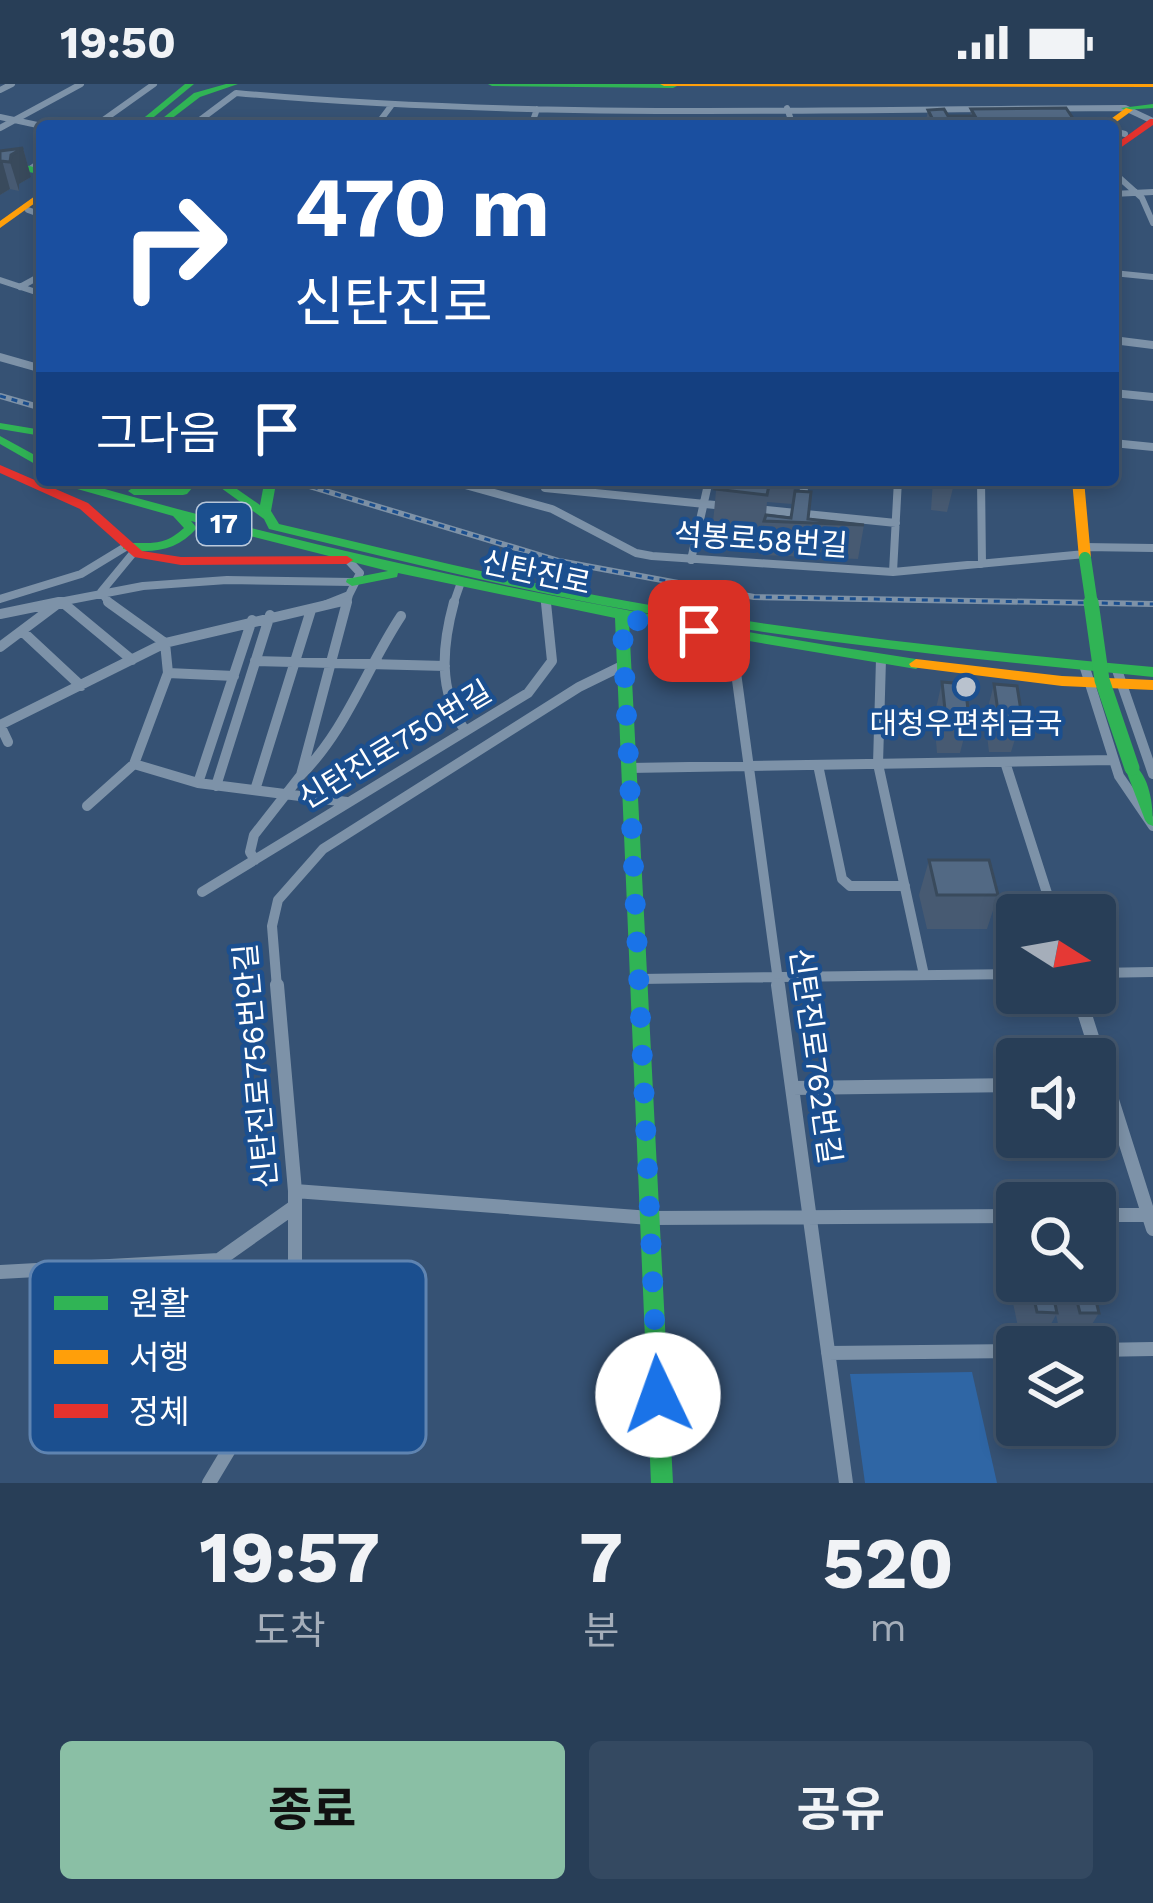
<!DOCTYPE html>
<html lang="ko">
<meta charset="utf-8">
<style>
body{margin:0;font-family:"Work Sans","Noto Sans KR",sans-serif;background:#344961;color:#f1f3f6;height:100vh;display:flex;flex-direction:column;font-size:45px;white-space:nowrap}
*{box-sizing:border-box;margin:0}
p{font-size:39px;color:#a5aeba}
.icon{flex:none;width:66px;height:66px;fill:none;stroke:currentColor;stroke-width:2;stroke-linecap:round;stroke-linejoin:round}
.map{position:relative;height:1399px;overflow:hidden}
.side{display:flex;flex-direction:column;background:#283e57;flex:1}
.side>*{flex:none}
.hud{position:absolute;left:36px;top:36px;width:1083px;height:366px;border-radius:12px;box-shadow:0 6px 18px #0003,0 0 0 3px #44576d;background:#1a4fa0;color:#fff;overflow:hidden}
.needle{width:78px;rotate:101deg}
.buttons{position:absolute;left:996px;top:810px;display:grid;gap:24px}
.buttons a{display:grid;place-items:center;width:120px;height:120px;border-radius:12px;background:#283e57;box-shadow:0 6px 18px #0003,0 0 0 3px #44576d;font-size:60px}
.pin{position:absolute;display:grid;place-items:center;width:102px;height:102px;color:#fff;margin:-51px;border-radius:24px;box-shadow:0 6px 18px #0006}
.me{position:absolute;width:132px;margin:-66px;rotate:357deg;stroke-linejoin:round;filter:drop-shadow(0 0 9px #0008)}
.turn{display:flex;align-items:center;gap:42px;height:252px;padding:0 60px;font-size:54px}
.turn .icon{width:156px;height:156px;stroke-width:2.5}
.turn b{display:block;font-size:84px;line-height:102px}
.then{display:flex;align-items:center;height:114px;padding:0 60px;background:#0003;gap:24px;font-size:45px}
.eta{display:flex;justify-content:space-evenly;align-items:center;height:204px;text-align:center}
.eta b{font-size:72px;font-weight:700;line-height:84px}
.cta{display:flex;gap:24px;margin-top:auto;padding:24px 60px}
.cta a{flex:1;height:138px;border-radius:12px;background:#8abfa5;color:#111;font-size:48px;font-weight:700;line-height:138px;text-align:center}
.cta a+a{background:#344961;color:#f1f3f6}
.status{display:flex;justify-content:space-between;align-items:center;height:84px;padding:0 60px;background:#283e57;direction:ltr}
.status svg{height:33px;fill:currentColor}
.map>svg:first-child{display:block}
.green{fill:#2f66a5}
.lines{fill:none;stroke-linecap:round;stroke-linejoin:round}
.street-far3{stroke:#7d92a8;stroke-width:6}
.street-far2{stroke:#7d92a8;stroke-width:8}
.street-far1{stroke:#7d92a8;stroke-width:10}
.street{stroke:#7d92a8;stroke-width:14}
.fast{fill:#30b455;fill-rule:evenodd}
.slow{fill:#ff9f0a;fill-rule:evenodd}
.jam{fill:#e5322d;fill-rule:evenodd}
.rail-casing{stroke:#7e92a7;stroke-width:6}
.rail{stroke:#1b4f8f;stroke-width:3;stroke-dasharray:6;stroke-linecap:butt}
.fast-bridge-far1{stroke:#30b455;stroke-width:12}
.fast-bridge{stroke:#30b455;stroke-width:15}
.wall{fill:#475a72}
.shaded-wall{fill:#394a5c}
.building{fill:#526984;stroke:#394a5c;stroke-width:3}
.route{stroke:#1a73e8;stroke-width:21;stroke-dasharray:0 37.8}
.poi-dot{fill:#b9c2ce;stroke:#1b4f8f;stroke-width:4.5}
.labels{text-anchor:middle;stroke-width:9;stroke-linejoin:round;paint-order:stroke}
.shield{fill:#1b4f8f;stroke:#bbcadd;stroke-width:3}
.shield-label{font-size:27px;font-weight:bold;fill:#fff}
.street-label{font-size:30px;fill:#fff;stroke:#1b4f8f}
.poi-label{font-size:30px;fill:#fff;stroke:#1b4f8f}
.key{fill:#1b4f8f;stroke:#5f84b1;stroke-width:3}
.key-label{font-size:33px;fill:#fff}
</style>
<div class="status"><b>19:50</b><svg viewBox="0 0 49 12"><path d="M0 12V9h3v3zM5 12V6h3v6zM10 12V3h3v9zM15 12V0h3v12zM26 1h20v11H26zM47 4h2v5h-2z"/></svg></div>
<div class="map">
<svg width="1153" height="1399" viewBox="0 0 1153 1399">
<rect width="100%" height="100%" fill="#365274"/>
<!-- green -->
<path class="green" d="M972 1288 997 1399H865L850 1290Z"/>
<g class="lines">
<!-- street-far3 -->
<path class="street-far3" d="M0 6 12 0
M787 24 793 42
M0 33 42 42
M270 38 330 42
M95 42 154 0
M192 42 236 9C532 36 828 25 1125 24L1153 37
M376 42 391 22
M531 42 537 25
M0 44 81 0
M1113 47 1125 50
M30 85 42 77
M1113 88 1142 114 1153 139
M1113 110 1153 108
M28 126 42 131
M1113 189 1153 193
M0 196 42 210
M20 203 42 191"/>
<!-- street-far2 -->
<path class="street-far2" d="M1113 256 1153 261
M0 273 42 285
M1113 309 1153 313
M1113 359 1153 363
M447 396 552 425 636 469 652 472 893 488 1085 470
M981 396 982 480
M545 404 725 422
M802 420 805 396
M756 425 896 439
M1084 463 1153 464
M691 476 709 396
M893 488 898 396
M0 515 81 490 127 462
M44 521 143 502 227 496 352 498
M56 521H65
M111 521 101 508 134 468
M324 521 349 511 360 489 348 476
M346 521 349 511
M453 521 460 501"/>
<!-- street-far1 -->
<path class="street-far1" d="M62 518 132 576
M454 518C442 562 438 606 464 645
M0 530 59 518
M23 548 81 602
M731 552 779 904
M0 563 60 518
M881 575 878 680 924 891
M255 577 445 582
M1085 584 1119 692 1153 742
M1117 586 1153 690
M168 589 234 592
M0 641 165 559 339 518
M0 641 8 658
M1005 678 1054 831
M134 680 198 699 347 718
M818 681 842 795 850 802H905
M629 684 1114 676
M301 691C346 646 366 585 401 532
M198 699 252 536
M216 702 270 531
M255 706 311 526
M87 722 134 680 168 589 165 559 108 518
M255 776 250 768 254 751 301 691 347 518
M202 808 528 609 552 577 546 519
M1095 889 1153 888
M639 895 1017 890
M277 904 272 842 278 816 323 765 579 603 624 581"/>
<!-- street -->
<path class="street" d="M778 901 846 1399
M1078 909 1153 1145
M792 1004 1017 1001
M295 1107 650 1134 1017 1132
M1095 1131H1152
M0 1188 219 1176 294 1123
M1095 1266 1153 1265
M828 1269 1017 1267
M209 1399 281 1279 295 1243V1107L277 901"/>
<!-- fast -->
<path class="fast" d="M185 0H194L143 42H134Z
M226 0H238L200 13 162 42H153L194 9Z
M488 0H674L677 2 673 4 492 2Z
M1153 20V24L1125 26 1121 24Z
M0 75 42 85V91L0 81Z
M0 339 42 346V352L0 345Z
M0 352 42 375V384L0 360Z
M54 396H73C350 476 631 532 916 575L923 580 916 585 629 537 673 1399H651L615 534 398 489 397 493 352 502 346 498 347 495 388 487 191 437 197 444C177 467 152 470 123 465V459C149 458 162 464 184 444L173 432 56 399Z
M187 396H199L187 410 183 411H134L128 407 134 403H180Z
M210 396H224L260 421 263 405 229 399 227 396C240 396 253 399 266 399 275 399 284 396 294 396L275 405 271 427 279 440C395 467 510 496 627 517 801 549 977 567 1153 583V593C980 576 807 558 635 527 512 505 390 474 269 445L264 435Z
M1132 679C1150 692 1153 720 1153 742L1148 740 1145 736 1125 684Z"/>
<!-- slow -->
<path class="slow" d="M660 0H1153V3L664 2Z
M1126 24 1133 26 1111 42H1101Z
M42 107V114L0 144V137Z
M1072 396H1084L1091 474 1085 478 1079 474Z
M916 575 1062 592 1153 596V606L1062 602 911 583 909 580Z"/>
<!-- jam -->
<path class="jam" d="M1150 35H1153V41L1113 69V62Z
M0 381 88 419 142 467 181 473 347 472 353 476 347 480 181 481 134 473 80 425 0 389Z"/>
<defs>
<path id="rail" d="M0 312 42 324
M289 396 559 477 754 513 1153 520"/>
</defs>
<!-- rail casing -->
<use href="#rail" class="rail-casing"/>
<!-- rail -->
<use href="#rail" class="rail"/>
<!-- fast-bridge-far1 -->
<path class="fast-bridge-far1" d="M1085 474 1092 521"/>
<!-- fast-bridge -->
<path class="fast-bridge" d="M1091 518 1102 596 1132 684"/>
</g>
<!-- wall -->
<path class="wall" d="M971 25 1072 42H925L928 26 948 32H970Z
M23 64 31 93 19 100V107L10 105 0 111V67Z
M717 396H796L792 420 767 418 766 431 864 441 858 475 761 471 764 441 763 445 713 439Z
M933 396H955L947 428 931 426Z
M942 598 969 634 960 669H937L934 633Z
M994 600 1022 633 1011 668H989L985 635Z
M929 776 998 811 987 845H927L919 811Z
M1015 1127H1017V1197H1091L1099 1229 1081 1258 1062 1257 1056 1231 1041 1258 1021 1257 1000 1157Z"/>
<!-- shaded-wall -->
<path class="shaded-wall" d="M23 64 31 93 19 100V107L10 78 11 71Z
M2 76 10 105 0 111V77Z"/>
<!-- building -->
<path class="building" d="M1066 24 1074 36 1064 42H936L928 26 944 25 948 32H975L971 25Z
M23 64 11 71 10 78 0 77V67Z
M717 396H722L769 401 767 411 715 405Z
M795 407 811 408 808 435 864 441 764 437 766 431 791 434Z
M942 598 965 600 969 634 946 635Z
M994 600 1017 602 1022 633 999 634Z
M929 776H989L998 811H937Z
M1030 1197H1050L1057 1229 1037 1228Z
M1072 1197H1091L1099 1229H1080Z"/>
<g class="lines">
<!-- route -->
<path class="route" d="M658 1311 622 534 699 547"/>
</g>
<!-- markers -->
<circle class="poi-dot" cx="966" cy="603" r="12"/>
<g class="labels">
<!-- shield labels -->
<rect class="shield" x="197" y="419" width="54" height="42" rx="9"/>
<g class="shield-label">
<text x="224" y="449">17</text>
</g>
<!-- street labels -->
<g class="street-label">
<text transform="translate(761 456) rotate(4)" y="10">석봉로58번길</text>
<text transform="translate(536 489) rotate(12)" y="10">신탄진로</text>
<text transform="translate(395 661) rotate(-31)" y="10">신탄진로750번길</text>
<text transform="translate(815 972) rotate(82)" y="10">신탄진로762번길</text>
<text transform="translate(256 982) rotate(-95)" y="10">신탄진로756번안길</text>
</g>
<!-- poi labels -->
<g class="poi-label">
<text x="966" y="650">대청우편취급국</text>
</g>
</g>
<!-- legend -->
<rect x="30" y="1177" width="396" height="192" rx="18" class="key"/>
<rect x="54" y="1212" width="54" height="14" fill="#30b455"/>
<rect x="54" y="1266" width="54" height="14" fill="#ff9f0a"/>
<rect x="54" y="1320" width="54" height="14" fill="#e5322d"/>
<g class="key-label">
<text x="129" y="1231">원활</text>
<text x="129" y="1285">서행</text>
<text x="129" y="1339">정체</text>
</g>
</svg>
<div class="buttons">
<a><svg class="needle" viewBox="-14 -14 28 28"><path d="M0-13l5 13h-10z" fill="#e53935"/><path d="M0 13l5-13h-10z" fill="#a5aeba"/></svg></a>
<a><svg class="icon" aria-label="sound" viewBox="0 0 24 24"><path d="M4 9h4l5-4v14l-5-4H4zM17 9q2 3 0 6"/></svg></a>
<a><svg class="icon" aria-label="search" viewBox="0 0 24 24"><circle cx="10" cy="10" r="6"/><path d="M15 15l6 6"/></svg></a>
<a><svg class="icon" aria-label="layers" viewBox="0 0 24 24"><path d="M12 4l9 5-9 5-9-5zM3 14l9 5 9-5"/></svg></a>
</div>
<div class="pin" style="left:699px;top:547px;background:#d93025"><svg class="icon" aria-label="arrive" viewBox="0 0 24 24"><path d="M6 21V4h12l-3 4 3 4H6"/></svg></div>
<svg class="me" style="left:658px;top:1311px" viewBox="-20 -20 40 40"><circle r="19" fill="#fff"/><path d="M0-13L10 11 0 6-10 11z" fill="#1a73e8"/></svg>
<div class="hud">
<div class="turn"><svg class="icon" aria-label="right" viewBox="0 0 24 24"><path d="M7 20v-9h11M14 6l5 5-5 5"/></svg><div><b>470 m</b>신탄진로</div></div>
<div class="then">그다음<svg class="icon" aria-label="arrive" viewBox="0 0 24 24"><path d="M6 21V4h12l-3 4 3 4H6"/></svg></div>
</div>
</div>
<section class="side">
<div class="eta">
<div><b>19:57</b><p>도착</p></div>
<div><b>7</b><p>분</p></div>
<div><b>520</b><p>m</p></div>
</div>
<div class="cta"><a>종료</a><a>공유</a></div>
</section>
